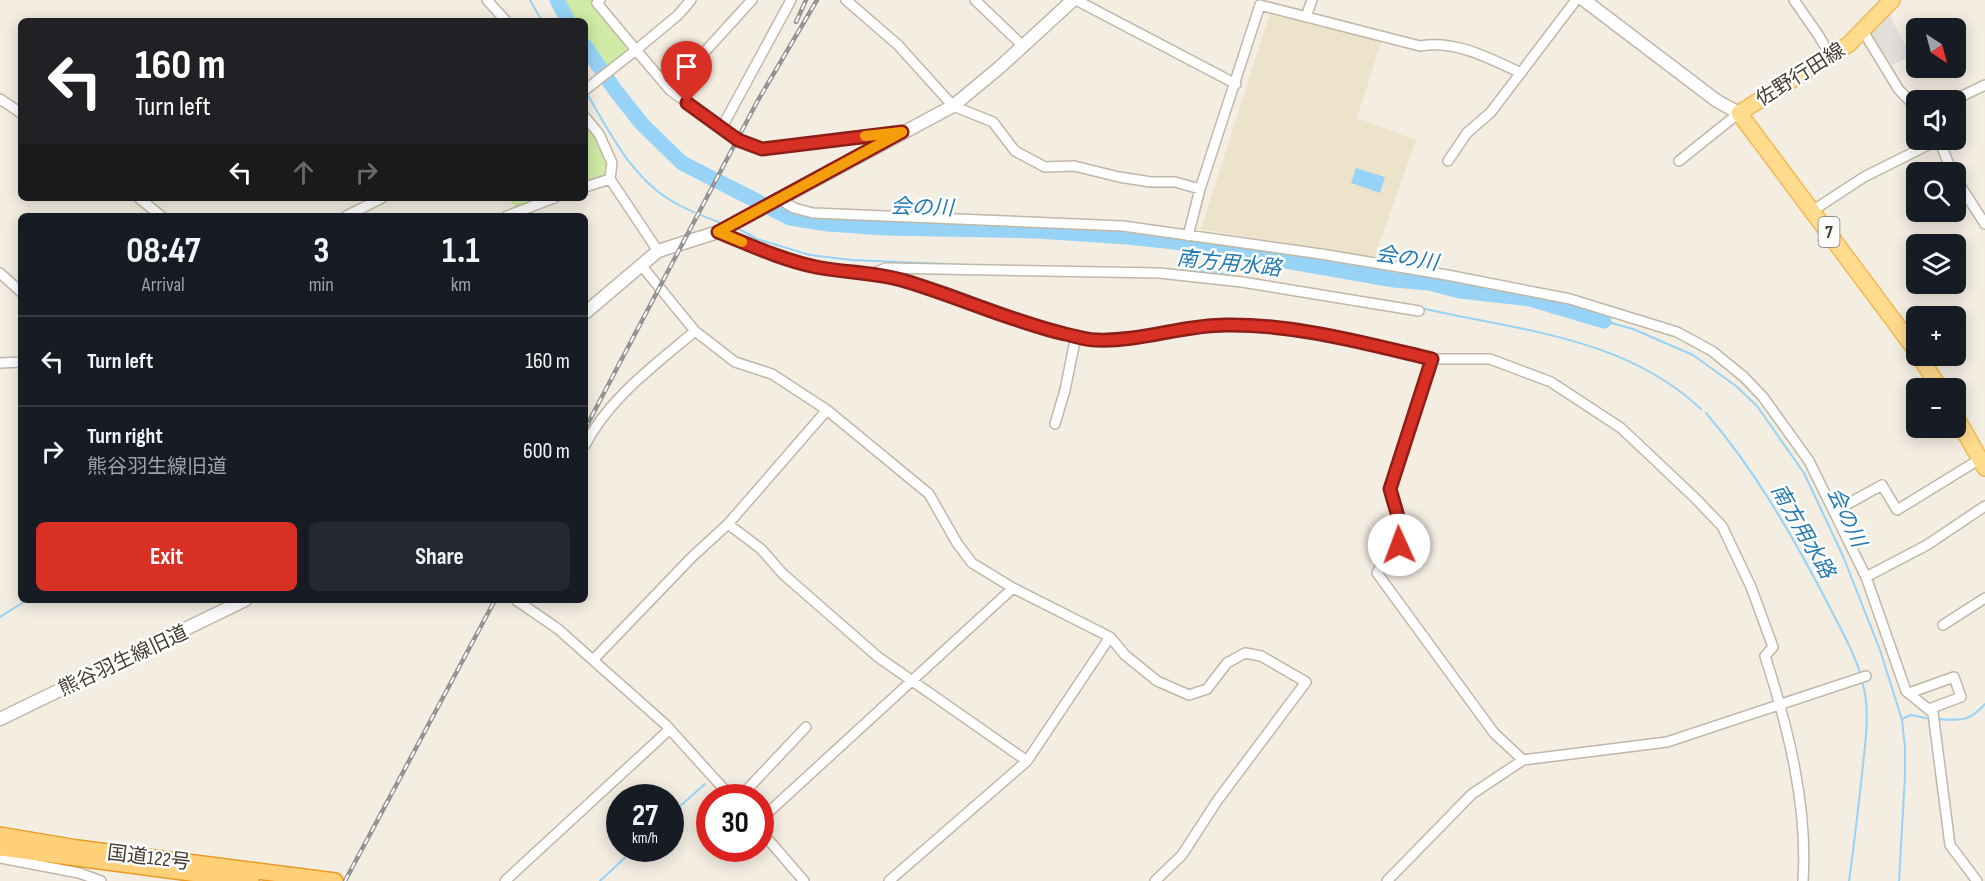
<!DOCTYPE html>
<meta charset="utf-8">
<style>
body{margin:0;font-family:"Sofia Sans Condensed","Noto Sans JP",sans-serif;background:#242831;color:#f1f3f6;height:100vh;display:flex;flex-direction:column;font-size:22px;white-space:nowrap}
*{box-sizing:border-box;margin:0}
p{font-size:20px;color:#9ea1a6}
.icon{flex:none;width:33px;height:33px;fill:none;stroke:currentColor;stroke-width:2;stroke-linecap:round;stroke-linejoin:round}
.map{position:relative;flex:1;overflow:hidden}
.side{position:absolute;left:18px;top:213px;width:570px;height:390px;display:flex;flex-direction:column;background:#171b24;border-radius:9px;box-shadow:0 3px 15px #0003}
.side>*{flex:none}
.banner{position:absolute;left:18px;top:18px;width:570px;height:183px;border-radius:9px;box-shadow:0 3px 15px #0003;background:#202124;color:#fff;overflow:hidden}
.needle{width:39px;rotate:144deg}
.controls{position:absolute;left:1906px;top:18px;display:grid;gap:12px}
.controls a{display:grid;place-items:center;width:60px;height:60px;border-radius:9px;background:#171b24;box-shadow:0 3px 15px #0003;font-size:30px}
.speed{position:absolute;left:606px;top:784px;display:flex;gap:12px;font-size:30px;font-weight:700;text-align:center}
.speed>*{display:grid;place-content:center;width:78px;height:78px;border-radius:50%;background:#171b24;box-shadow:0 3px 15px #0003;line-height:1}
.speed small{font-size:15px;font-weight:400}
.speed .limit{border:9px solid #d22;background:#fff;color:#111}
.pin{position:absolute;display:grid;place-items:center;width:51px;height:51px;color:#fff;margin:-62px -26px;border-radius:50% 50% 50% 0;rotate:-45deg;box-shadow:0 0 6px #0007}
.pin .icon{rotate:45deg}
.me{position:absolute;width:66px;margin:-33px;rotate:358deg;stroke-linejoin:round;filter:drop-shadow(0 0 4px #0008)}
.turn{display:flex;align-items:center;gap:21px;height:126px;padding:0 18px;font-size:27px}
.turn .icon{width:78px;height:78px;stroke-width:2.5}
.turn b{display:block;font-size:42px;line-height:51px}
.lanes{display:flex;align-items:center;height:57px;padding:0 18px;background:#0003;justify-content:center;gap:30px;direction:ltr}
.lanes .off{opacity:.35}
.eta{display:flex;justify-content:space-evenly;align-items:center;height:102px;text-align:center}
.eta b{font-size:36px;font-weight:700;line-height:42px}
.button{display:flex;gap:12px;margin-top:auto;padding:12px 18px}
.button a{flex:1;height:69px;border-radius:9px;background:#d93025;color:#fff;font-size:24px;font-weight:700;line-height:69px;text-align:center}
.button a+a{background:#242831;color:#f1f3f6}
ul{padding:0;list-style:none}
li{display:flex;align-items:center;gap:18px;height:90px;padding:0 18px;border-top:2px solid #363941}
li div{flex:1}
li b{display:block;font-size:22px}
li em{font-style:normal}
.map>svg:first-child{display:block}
.education{fill:#ede2ca}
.green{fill:#cfeba6}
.parking{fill:#e2dfdb}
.water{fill:#97d3f6}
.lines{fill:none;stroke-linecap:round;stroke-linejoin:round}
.stream{stroke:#97d3f6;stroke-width:2}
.river{stroke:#97d3f6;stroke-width:15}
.minor-casing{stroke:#c1b7a7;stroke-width:12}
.tertiary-casing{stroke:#c1b7a7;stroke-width:15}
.primary-casing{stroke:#eeba55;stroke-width:18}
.trunk-casing{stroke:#eb9a24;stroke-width:18}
.minor{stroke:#fff;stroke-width:9}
.tertiary{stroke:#fff;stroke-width:12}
.primary{stroke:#ffdb8e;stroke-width:15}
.trunk{stroke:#ffd077;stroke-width:15}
.rail-casing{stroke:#939393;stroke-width:4.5}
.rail{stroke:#fff;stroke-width:2;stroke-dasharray:7;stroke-linecap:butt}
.route-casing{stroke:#8d1f18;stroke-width:15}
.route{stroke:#d93025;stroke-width:10}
.slow{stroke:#f59e0b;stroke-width:10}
.labels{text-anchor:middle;stroke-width:5;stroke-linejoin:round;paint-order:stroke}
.shield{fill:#fff;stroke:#7c7770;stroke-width:1.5}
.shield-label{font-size:18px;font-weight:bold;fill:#443d32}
.street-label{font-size:20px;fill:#443d32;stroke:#fff}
.water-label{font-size:21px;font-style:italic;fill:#227ab1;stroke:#fff}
</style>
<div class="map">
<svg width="1985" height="881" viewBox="0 0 1985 881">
<rect width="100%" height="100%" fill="#f3ede2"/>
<!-- education -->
<path class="education" d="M1272 7 1382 39 1357 118 1416 140 1374 258 1201 229Z"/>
<!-- green -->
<path class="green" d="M561 0H593L634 50 608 72 585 40V21H572Z
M585 129H590L596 136 608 164 605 175 589 181 585 176Z
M508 198H543L516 208Z"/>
<!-- parking -->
<path class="parking" d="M1889 14 1911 56 1892 65 1872 36V32Z"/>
<!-- water -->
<path class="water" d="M1356 168 1385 177 1380 193 1351 183Z"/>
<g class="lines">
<!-- stream -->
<path class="stream" d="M530 0 542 21
M587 94C611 134 633 181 677 204 691 212 708 218 724 224
M737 228 757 239 810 255 852 260 968 265
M1130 268 1214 272 1249 279
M1299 287 1409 305
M1421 308C1519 331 1623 336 1701 409
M1604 321 1633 329 1693 355 1736 386 1757 406 1804 473 1843 556 1880 650 1902 720 1905 748V776L1899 881
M1706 413C1755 470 1792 535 1827 602 1839 626 1852 647 1860 673
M0 617 27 600
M1902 719 1911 715 1931 719
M1937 719C1961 720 1968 723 1985 704
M670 815 705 784
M600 881 634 849
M1849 881C1854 846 1858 810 1862 774 1865 745 1871 710 1862 681"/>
<!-- river -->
<path class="river" d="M557 0 568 21
M585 46 615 90 642 124 682 163 790 218 828 224 886 228 1037 231 1127 237 1175 242 1394 280 1429 283 1460 291 1530 299 1604 321"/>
<defs>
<path id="minor" d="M487 0 506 21
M691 0 678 15 636 50 670 90 738 140 762 149 900 132
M846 0 898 45 953 106 993 122 1015 151 1045 167 1074 166 1119 177 1151 182H1175L1200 189
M975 0 1023 46
M1076 0 1236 84
M1794 0 1819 36 1831 57
M1306 17 1312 0
M1863 31 1899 90 1917 108
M585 90 636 50 597 3 600 0
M670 90 752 0
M0 99 21 113
M1954 100 1985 85
M585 117 599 134 612 163 610 179 658 251
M721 129 791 0
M1939 140 1952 172
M1448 161 1467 133 1491 112 1576 0
M1679 161 1739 113
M1956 179 1985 224
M585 187 610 179
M139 198 161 216
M777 198 794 208 813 213 1123 226 1321 254 1447 275 1570 299 1677 332 1712 351 1744 377 1763 397 1809 461 1866 577 1906 691 1933 713 1950 845 1977 881
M1812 211 1864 177 1938 140
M346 216 382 198
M507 216 554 198
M718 232 775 256 816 267 885 275 944 292 1045 329 1094 340 1133 339 1183 329 1224 325 1267 326 1335 337 1432 359H1490L1551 382 1621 428 1694 497 1722 526 1751 587 1773 647 1765 656C1788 727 1808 806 1803 881
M1188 236 1200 189 1260 5 1420 46C1456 40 1489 58 1521 73
M0 273 21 292
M873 273 886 268 1159 273 1242 282 1419 311
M695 331 735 362 772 374 827 410 929 494 957 543 972 563 1013 588 1110 637 1125 655 1157 681 1189 695 1207 689 1227 663 1245 653 1261 656 1306 682 1217 801 1182 855 1155 881
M1432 359 1390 489 1402 529 1399 545 1388 553 1377 573 1494 733 1523 760
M0 363 21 362
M1055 424 1065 390 1076 336
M585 445C610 397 655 365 695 331L641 265
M1835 511 1882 485 1897 510 1980 459
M728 524 761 549 783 574 878 657 1027 761
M1866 577 1927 545 1985 506
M516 600 558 629 666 725 732 798
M1943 625 1985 598
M593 660 692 557 728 524 827 410
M1909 693 1954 677 1961 697 1929 709
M739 798 806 727
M760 820 1013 588
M760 830 804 881
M0 858 79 873 101 881
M505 881 670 729
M889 881 1027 761 1110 637
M1387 881 1472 794 1523 760 1667 742 1866 676"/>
<path id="tertiary" d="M1584 0 1717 101 1739 113
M585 313 658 251 718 232 953 106 1000 67 1073 0
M0 719 245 600"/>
<path id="primary" d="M1892 0 1849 44 1739 113 1917 352
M1919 356 1940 388
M1956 417 1985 468"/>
<path id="trunk" d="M0 835 77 848 335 881
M0 848 251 881"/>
</defs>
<!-- minor casing -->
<use href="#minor" class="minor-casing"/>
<!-- tertiary casing -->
<use href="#tertiary" class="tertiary-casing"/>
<!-- primary casing -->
<use href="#primary" class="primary-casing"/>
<!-- trunk casing -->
<use href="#trunk" class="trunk-casing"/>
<!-- minor -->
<use href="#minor" class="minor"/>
<!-- tertiary -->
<use href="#tertiary" class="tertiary"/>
<!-- primary -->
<use href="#primary" class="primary"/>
<!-- trunk -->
<use href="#trunk" class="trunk"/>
<defs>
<path id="rail" d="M796 22 806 0
M585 429 757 102 817 0
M345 881 495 600"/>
</defs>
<!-- rail casing -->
<use href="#rail" class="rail-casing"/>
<!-- rail -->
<use href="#rail" class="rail"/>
</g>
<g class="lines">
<defs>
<path id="route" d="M687 103 738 140 762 149 902 132 718 232C750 245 782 260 816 267 846 273 876 272 905 281 959 297 1010 321 1065 334 1075 336 1085 340 1096 340 1140 342 1182 325 1226 325 1295 324 1364 343 1432 359L1390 489 1402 530 1399 545"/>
</defs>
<!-- route casing -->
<use href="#route" class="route-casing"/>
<!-- route -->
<use href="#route" class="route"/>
<!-- slow -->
<path class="slow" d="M742 242 718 232 902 132 865 136"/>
</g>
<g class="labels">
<!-- shield labels -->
<rect class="shield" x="1818.5" y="217" width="21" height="30" rx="4.5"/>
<g class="shield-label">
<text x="1829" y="238">7</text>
</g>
<!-- street labels -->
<g class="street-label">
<text transform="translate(1800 74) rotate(-32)" y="7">佐野行田線</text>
<text transform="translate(123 660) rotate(-25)" y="7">熊谷羽生線旧道</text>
<text transform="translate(149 857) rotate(7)" y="7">国道122号</text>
</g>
<!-- water labels -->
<g class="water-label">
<text transform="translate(922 207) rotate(2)" y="7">会の川</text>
<text transform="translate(1407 258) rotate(9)" y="7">会の川</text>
<text transform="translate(1229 263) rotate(6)" y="7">南方用水路</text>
<text transform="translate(1847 517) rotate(65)" y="7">会の川</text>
<text transform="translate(1803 531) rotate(60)" y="7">南方用水路</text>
</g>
</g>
</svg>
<div class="controls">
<a><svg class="needle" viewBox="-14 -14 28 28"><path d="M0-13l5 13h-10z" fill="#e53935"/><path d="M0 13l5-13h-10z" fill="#9ea1a6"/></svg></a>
<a><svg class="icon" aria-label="sound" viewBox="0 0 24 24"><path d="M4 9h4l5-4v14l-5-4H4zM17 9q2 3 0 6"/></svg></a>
<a><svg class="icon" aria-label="search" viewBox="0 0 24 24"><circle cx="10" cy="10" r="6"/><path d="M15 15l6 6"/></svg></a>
<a><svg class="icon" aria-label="layers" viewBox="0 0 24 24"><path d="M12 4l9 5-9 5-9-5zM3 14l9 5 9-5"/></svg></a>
<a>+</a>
<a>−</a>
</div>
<div class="speed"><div>27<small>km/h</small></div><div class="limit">30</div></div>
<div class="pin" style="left:687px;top:103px;background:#d93025"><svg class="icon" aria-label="arrive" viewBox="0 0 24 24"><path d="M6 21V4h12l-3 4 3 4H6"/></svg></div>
<svg class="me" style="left:1399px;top:545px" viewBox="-20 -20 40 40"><circle r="19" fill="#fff"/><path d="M0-13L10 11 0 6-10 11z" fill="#d93025"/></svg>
<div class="banner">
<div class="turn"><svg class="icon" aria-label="left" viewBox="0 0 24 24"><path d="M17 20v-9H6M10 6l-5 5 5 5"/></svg><div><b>160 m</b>Turn left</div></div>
<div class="lanes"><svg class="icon" aria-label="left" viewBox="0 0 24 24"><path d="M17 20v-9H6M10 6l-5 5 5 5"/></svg><svg class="icon off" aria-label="ahead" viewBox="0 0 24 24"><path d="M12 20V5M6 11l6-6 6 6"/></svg><svg class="icon off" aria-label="right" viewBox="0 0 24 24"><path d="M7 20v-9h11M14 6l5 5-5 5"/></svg></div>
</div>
<section class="side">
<div class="eta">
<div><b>08:47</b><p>Arrival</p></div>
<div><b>3</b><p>min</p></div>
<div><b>1.1</b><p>km</p></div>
</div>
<ul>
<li><svg class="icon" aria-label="left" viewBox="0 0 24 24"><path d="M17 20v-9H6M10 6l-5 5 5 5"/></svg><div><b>Turn left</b></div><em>160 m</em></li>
<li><svg class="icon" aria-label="right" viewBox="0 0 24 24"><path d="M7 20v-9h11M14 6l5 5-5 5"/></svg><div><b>Turn right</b><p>熊谷羽生線旧道</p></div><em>600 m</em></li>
</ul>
<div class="button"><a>Exit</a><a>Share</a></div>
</section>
</div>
